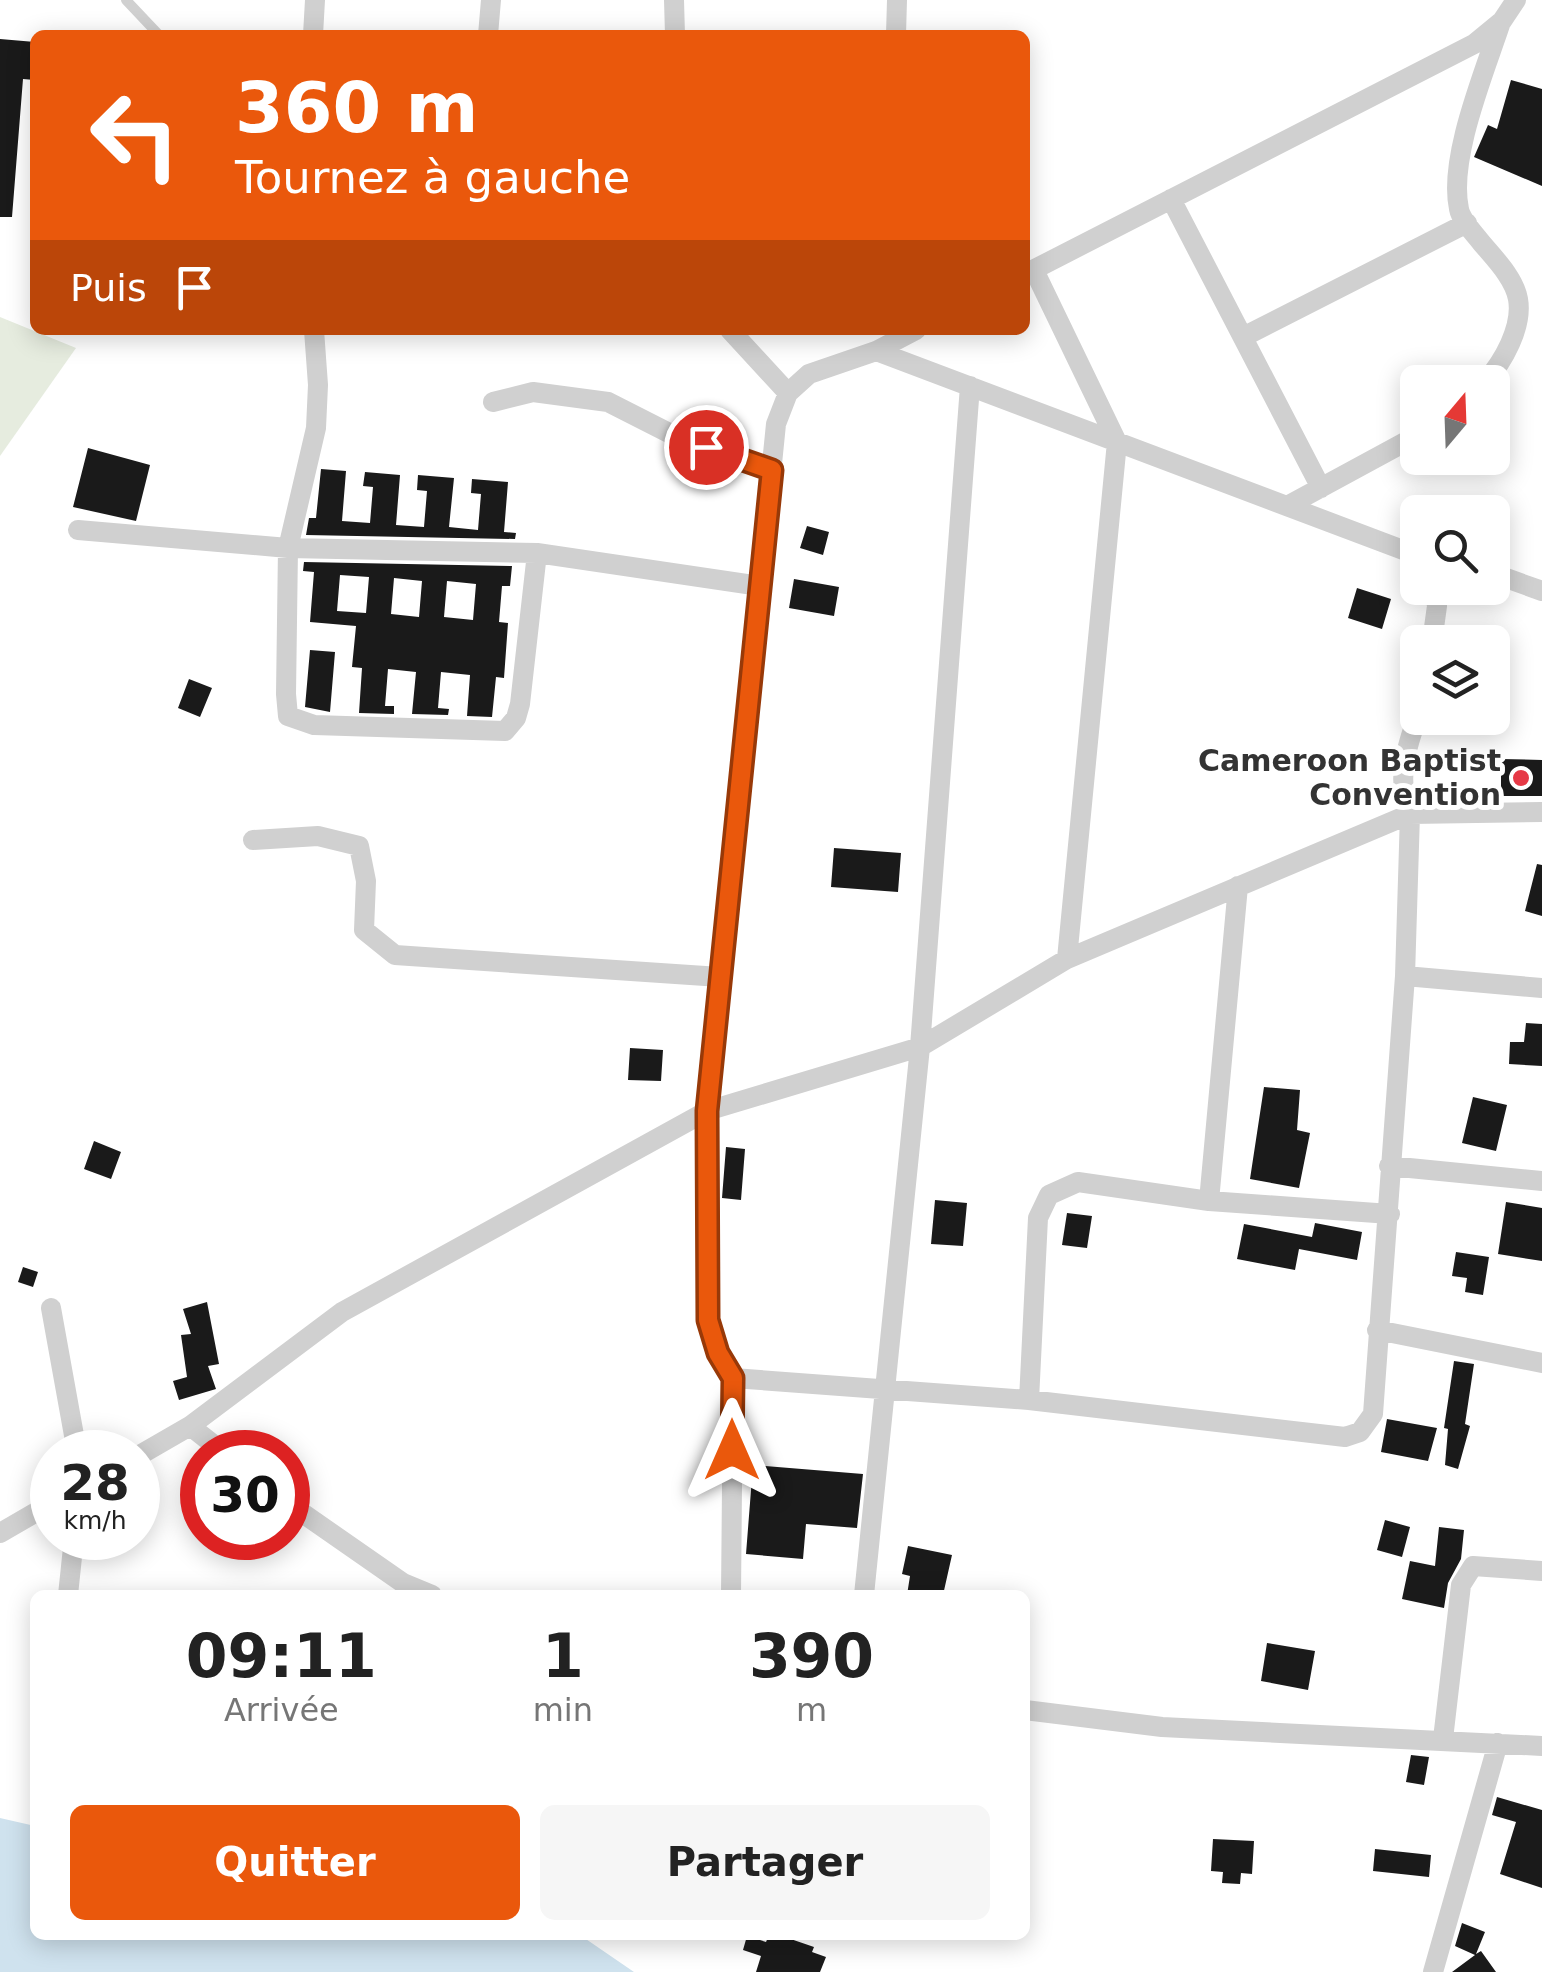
<!DOCTYPE html>
<html lang="fr">
<meta charset="utf-8">
<style>
body{margin:0;font-family:"DejaVu Sans",sans-serif;background:#f6f6f6;color:#222;height:100vh;display:flex;flex-direction:column;font-size:38px;white-space:nowrap}
*{box-sizing:border-box;margin:0}
p{font-size:32px;color:#767676}
.icon{flex:none;width:55px;height:55px;fill:none;stroke:currentColor;stroke-width:2;stroke-linecap:round;stroke-linejoin:round}
.map{position:relative;flex:1;overflow:hidden}
.panel{position:absolute;left:30px;top:1590px;width:1000px;height:350px;display:flex;flex-direction:column;background:#fff;border-radius:15px;box-shadow:0 5px 25px #0003}
.panel>*{flex:none}
.top-card{position:absolute;left:30px;top:30px;width:1000px;height:305px;border-radius:15px;box-shadow:0 5px 25px #0003;background:#ea580c;color:#fff;overflow:hidden}
.needle{width:65px;rotate:19deg}
.tools{position:absolute;left:1400px;top:365px;display:grid;gap:20px}
.tools a{display:grid;place-items:center;width:110px;height:110px;border-radius:15px;background:#fff;box-shadow:0 5px 25px #0003;font-size:50px}
.speed{position:absolute;left:30px;top:1430px;display:flex;gap:20px;font-size:50px;font-weight:700;text-align:center}
.speed>*{display:grid;place-content:center;width:130px;height:130px;border-radius:50%;background:#fff;box-shadow:0 5px 25px #0003;line-height:1}
.speed small{font-size:25px;font-weight:400}
.speed .limit{border:15px solid #d22;background:#fff;color:#111}
.pin{position:absolute;display:grid;place-items:center;width:85px;height:85px;color:#fff;margin:-42px;border:5px solid #fff;border-radius:50%;box-shadow:0 2px 10px #0007}
.me{position:absolute;width:110px;margin:-55px;rotate:0deg;stroke-linejoin:round;filter:drop-shadow(0 0 8px #0008)}
.turn{display:flex;align-items:center;gap:35px;height:210px;padding:0 40px;font-size:45px}
.turn .icon{width:130px;height:130px;stroke-width:2.5}
.turn b{display:block;font-size:70px;line-height:85px}
.then{display:flex;align-items:center;height:95px;padding:0 40px;background:#0003;gap:20px;font-size:38px}
.eta{display:flex;justify-content:space-evenly;align-items:center;height:170px;text-align:center}
.eta b{font-size:60px;font-weight:600;line-height:70px}
.cta{display:flex;gap:20px;margin-top:auto;padding:20px 40px}
.cta a{flex:1;height:115px;border-radius:15px;background:#ea580c;color:#fff;font-size:40px;font-weight:600;line-height:115px;text-align:center}
.cta a+a{background:#f6f6f6;color:#222}
.map>svg:first-child{display:block}
.green{fill:#e6ecdf}
.water{fill:#cfe2ee}
.building{fill:#1a1a1a;fill-rule:evenodd}
.lines{fill:none;stroke-linecap:round;stroke-linejoin:round}
.lane{stroke:#d0d0d0;stroke-width:10}
.street{stroke:#d0d0d0;stroke-width:20}
.route-casing{stroke:#983908;stroke-width:25}
.route{stroke:#ea580c;stroke-width:18}
.poi-dot{fill:#e63946;stroke:#fff;stroke-width:4}
.labels{text-anchor:middle;stroke-width:10;stroke-linejoin:round;paint-order:stroke}
.poi-label{font-size:30px;font-weight:bold;fill:#333;stroke:#fff;text-anchor:end}
</style>
<div class="map">
<svg width="1542" height="1972" viewBox="0 0 1542 1972">
<rect width="100%" height="100%" fill="#fff"/>
<!-- green -->
<path class="green" d="M0 317 76 348 0 456Z"/>
<!-- water -->
<path class="water" d="M0 1818 35 1826V1935H580L634 1972H0Z"/>
<!-- building -->
<path class="building" d="M0 39 35 42V80L23 79 12 217H0Z
M1511 80 1542 89V186L1474 157 1488 125 1497 129Z
M88 448 150 465 136 521 73 507Z
M321 469 346 471 342 521 370 523 373 487 363 486 365 472 400 475 396 525 424 527 427 491 417 490 418 475 454 478 449 527 478 530 481 494 471 493 472 479 508 482 504 532 516 533 515 539 306 535 309 518H316Z
M807 526 829 532 823 555 800 548Z
M304 562 512 566 510 586H502L499 622 508 623 504 678 496 677 492 717 467 716 470 675 441 672 438 708 449 709 448 715 412 714 416 672 388 669 385 706H394V714L359 713 362 668 352 667 356 626 310 622 314 572 303 571ZM340 575 369 577 366 613 337 611ZM394 578 422 581 419 617 391 614ZM447 581 476 584 473 620 444 617Z
M794 579 839 587 834 616 789 608Z
M1357 588 1391 599 1382 629 1348 618Z
M310 650 335 652 330 712 305 707Z
M189 679 212 688 200 717 178 708Z
M1501 759 1542 760V796H1501Z
M834 848 901 853 898 892 831 887Z
M1537 864 1542 865V916L1525 911Z
M1526 1023 1542 1024V1066L1509 1064 1510 1042H1524Z
M630 1048 663 1050 661 1081 628 1080Z
M1264 1087 1300 1090 1297 1130 1310 1133 1299 1188 1250 1179Z
M1473 1097 1507 1105 1496 1151 1462 1143Z
M94 1141 121 1152 111 1179 84 1169Z
M726 1147 745 1149 741 1200 722 1198Z
M935 1200 967 1203 963 1246 931 1244Z
M1506 1202 1542 1208V1261L1498 1254Z
M1067 1213 1092 1216 1087 1248 1062 1245Z
M1315 1223 1362 1232 1357 1260 1299 1249 1295 1270 1237 1259 1244 1224 1312 1237Z
M1456 1252 1489 1257 1483 1295 1465 1292 1467 1278 1452 1276Z
M23 1267 38 1272 33 1287 18 1282Z
M207 1302 219 1364 208 1366 216 1389 179 1400 173 1381 187 1377 181 1335 191 1334 183 1309Z
M1454 1361 1474 1364 1465 1424 1470 1426 1458 1469 1445 1465 1448 1429 1444 1428Z
M1387 1419 1437 1428 1428 1461 1381 1452Z
M753 1465 863 1474 857 1528 806 1524 803 1559 746 1554Z
M1385 1520 1410 1527 1402 1557 1377 1550Z
M1439 1527 1464 1530 1461 1559 1448 1583 1444 1608 1402 1599 1410 1561 1435 1566Z
M908 1546 952 1555 943 1595H907L910 1576 902 1574Z
M1267 1643 1315 1651 1308 1690 1261 1681Z
M1411 1755 1429 1757 1424 1785 1406 1782Z
M1497 1797 1542 1810V1888L1500 1874 1516 1822 1492 1815Z
M1213 1839 1254 1841 1252 1874 1241 1873 1240 1884 1222 1883 1223 1872 1211 1871Z
M1375 1849 1431 1855 1429 1877 1373 1871Z
M1462 1923 1485 1932 1476 1954 1481 1951 1496 1972H1452L1475 1955 1455 1946Z
M769 1935H779L814 1947 812 1952 826 1957 820 1972H756L761 1956 743 1950 747 1936 766 1942Z"/>
<g class="lines">
<!-- lane -->
<path class="lane" d="M126 0 159 35"/>
<!-- street -->
<path class="street" d="M674 0 675 35
M313 35 315 0
M488 35 491 0
M896 35 897 0
M1171 199 1321 488
M1034 270 1117 442 1067 959
M1025 274 1474 44 1502 21 1516 0
M314 330 318 385 316 428 288 548 286 694 288 716 314 725 505 731 516 718 520 704 537 553
M730 330 788 393
M1243 337 1467 223
M876 351 1411 553 1418 559
M1485 382C1503 362 1523 327 1518 299 1514 277 1493 257 1480 241 1473 232 1461 220 1459 209 1448 158 1485 71 1501 22
M493 402 533 392 608 402 673 435 772 471
M1287 506 1418 435
M78 530 288 548 537 553 760 586
M1492 573 1542 591
M1432 642 1437 606 1434 588
M1418 715C1406 748 1396 780 1410 814L1405 976 1373 1414 1360 1432 1345 1437 1029 1400 733 1378 718 1353 708 1320 707 1111 920 1047 1067 959 1410 814 1542 812
M253 840 318 836 359 846 366 881 364 930 395 955 720 977
M1405 976 1542 988
M1389 1166 1542 1181
M1209 1201 1238 886
M51 1308 77 1452
M1377 1330 1542 1363
M1029 1400 1038 1218 1049 1195 1078 1182 1209 1201 1390 1214
M223 1452 190 1426 342 1312 707 1111 776 424 788 393 809 374 876 351 916 330
M138 1456 190 1426
M288 1503 403 1583 432 1595
M0 1533 52 1503
M68 1595 74 1538
M731 1595 733 1378
M864 1595 920 1047 970 386
M1025 1710 1162 1727 1542 1746
M1443 1739 1461 1585 1473 1566 1542 1571
M1433 1972 1498 1743"/>
</g>
<g class="lines">
<defs>
<path id="route" d="M706 447 772 470 707 1111 708 1320 718 1353 733 1378 732 1450"/>
</defs>
<!-- route casing -->
<use href="#route" class="route-casing"/>
<!-- route -->
<use href="#route" class="route"/>
</g>
<!-- markers -->
<circle class="poi-dot" cx="1521" cy="778" r="10"/>
<g class="labels">
<!-- poi labels -->
<g class="poi-label">
<text x="1501" y="771">Cameroon Baptist<tspan x="1501" dy="34">Convention</tspan></text>
</g>
</g>
</svg>
<div class="tools">
<a><svg class="needle" viewBox="-14 -14 28 28"><path d="M0-13l5 13h-10z" fill="#e53935"/><path d="M0 13l5-13h-10z" fill="#767676"/></svg></a>
<a><svg class="icon" aria-label="search" viewBox="0 0 24 24"><circle cx="10" cy="10" r="6"/><path d="M15 15l6 6"/></svg></a>
<a><svg class="icon" aria-label="layers" viewBox="0 0 24 24"><path d="M12 4l9 5-9 5-9-5zM3 14l9 5 9-5"/></svg></a>
</div>
<div class="speed"><div>28<small>km/h</small></div><div class="limit">30</div></div>
<div class="pin" style="left:706px;top:447px;background:#d93025"><svg class="icon" aria-label="arrive" viewBox="0 0 24 24"><path d="M6 21V4h12l-3 4 3 4H6"/></svg></div>
<svg class="me" style="left:732px;top:1450px" viewBox="-20 -20 40 40"><path d="M0-17L14 15 0 8-14 15z" fill="#ea580c" stroke="#fff" stroke-width="4"/></svg>
<div class="top-card">
<div class="turn"><svg class="icon" aria-label="left" viewBox="0 0 24 24"><path d="M17 20v-9H6M10 6l-5 5 5 5"/></svg><div><b>360 m</b>Tournez à gauche</div></div>
<div class="then">Puis<svg class="icon" aria-label="arrive" viewBox="0 0 24 24"><path d="M6 21V4h12l-3 4 3 4H6"/></svg></div>
</div>
<section class="panel">
<div class="eta">
<div><b>09:11</b><p>Arrivée</p></div>
<div><b>1</b><p>min</p></div>
<div><b>390</b><p>m</p></div>
</div>
<div class="cta"><a>Quitter</a><a>Partager</a></div>
</section>
</div>
